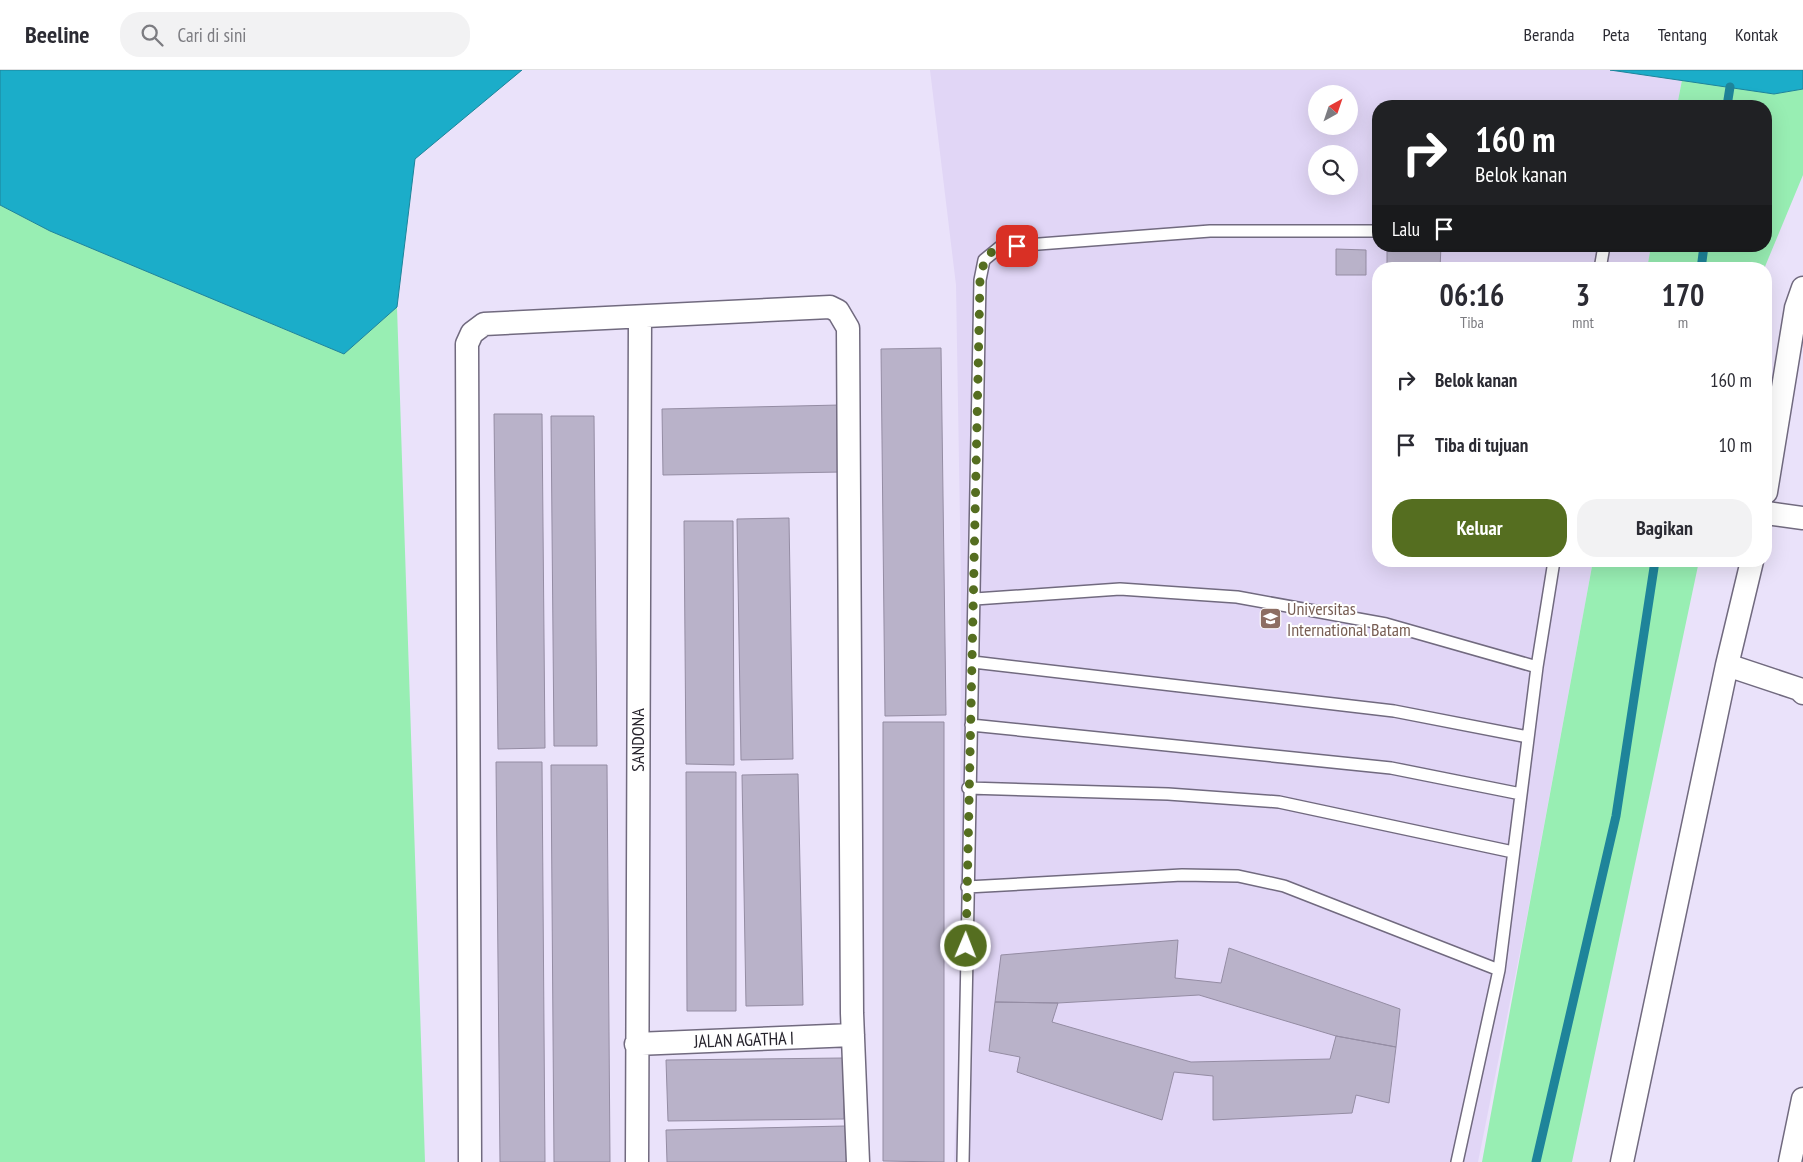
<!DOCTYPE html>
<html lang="id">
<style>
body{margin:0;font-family:"PT Sans Narrow",sans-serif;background:#f2f2f3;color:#2b2b33;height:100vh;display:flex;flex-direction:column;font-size:19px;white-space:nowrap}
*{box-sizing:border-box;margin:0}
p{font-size:16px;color:#7c7c81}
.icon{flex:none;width:28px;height:28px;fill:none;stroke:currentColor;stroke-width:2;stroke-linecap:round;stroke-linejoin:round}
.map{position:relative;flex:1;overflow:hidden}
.drawer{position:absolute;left:1372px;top:192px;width:400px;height:305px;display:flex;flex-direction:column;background:#fff;border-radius:20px;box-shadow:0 5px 20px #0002}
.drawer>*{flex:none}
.top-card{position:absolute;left:1372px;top:30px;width:400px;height:152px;border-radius:20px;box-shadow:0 5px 20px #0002;background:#202124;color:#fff;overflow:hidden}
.needle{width:32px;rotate:40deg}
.fabs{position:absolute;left:1308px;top:15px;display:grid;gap:10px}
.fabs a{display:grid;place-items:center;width:50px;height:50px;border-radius:50%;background:#fff;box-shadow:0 5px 20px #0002;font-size:25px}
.pin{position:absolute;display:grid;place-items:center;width:42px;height:42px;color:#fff;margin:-21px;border-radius:10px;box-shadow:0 2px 8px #0006}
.me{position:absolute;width:55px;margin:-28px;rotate:1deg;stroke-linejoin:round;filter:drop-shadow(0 0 4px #0008)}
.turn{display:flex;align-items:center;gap:18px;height:105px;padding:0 20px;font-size:22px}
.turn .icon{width:65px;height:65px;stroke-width:2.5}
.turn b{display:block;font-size:35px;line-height:42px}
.then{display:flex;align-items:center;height:48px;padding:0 20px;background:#0003;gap:10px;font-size:19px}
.eta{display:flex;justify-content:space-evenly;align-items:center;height:85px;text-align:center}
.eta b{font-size:30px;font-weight:800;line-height:35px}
.cta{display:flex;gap:10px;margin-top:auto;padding:10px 20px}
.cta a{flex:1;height:58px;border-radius:20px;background:#556e20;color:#fff;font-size:20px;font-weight:800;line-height:58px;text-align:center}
.cta a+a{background:#f2f2f3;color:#2b2b33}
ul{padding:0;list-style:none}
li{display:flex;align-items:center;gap:15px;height:65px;padding:0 20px}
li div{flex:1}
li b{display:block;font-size:19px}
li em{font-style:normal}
header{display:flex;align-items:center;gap:30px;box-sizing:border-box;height:70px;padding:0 25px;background:#fff;border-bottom:1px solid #e1e1e2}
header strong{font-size:24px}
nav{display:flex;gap:28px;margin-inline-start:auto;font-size:18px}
.search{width:350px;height:45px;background:#f2f2f3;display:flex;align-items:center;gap:12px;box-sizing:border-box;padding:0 18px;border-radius:20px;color:#7c7c81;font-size:19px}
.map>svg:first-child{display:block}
.built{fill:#e1d6f6;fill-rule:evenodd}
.green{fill:#98eeb3}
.water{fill:#1badc9;stroke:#1e849a}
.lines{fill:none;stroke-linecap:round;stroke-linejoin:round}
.stream{stroke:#1e849a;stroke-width:9}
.building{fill:#b9b2c9;stroke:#948ca3}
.lane-casing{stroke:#716a7f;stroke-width:14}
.street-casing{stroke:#716a7f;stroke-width:25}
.lane{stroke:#fff;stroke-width:11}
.street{stroke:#fff;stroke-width:22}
.route{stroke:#556e20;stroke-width:9;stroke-dasharray:0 16.2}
.labels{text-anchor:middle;stroke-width:4;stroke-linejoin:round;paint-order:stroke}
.education-label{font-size:18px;fill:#785e54;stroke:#fff;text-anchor:start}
.street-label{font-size:18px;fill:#26232c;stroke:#fff}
</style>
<header>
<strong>Beeline</strong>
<div class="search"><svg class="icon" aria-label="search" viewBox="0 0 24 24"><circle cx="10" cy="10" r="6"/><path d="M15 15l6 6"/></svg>Cari di sini</div>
<nav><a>Beranda</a><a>Peta</a><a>Tentang</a><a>Kontak</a></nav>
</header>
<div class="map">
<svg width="1803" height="1092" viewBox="0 0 1803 1092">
<rect width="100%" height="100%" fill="#eae2fa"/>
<!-- built -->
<path class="built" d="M930 0H1610L1682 10 1677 36H1379V176H1651L1647 199H1379V491H1593L1526 852 1478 1092H954L960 949 961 512 956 215ZM1316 24H1349V56H1316ZM1316 84H1349V116H1316Z"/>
<!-- green -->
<path class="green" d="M1682 10 1774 24 1803 19V105L1764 199H1647L1651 176H1766V36H1677Z
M0 135 50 161 344 284 397 237 425 1092H0Z
M1593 491H1699L1572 1092H1482Z"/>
<!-- water -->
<path class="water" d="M0 0H522L415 89 397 237 344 284 50 161 0 135Z
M1610 0H1803V19L1774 24Z"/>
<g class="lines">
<!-- stream -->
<path class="stream" d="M1727 36 1730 17
M1701 199 1704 176
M1536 1092 1616 746 1655 491"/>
</g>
<!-- building -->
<path class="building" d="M1387 176H1441L1440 199H1387Z
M1336 179 1366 180V205H1336Z
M941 278 946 645 885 646 881 279Z
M840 335 842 402 663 405 662 339Z
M494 344H542L545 678 498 679Z
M551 346H594L597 676H554Z
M789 448 793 689 741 690 737 449Z
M684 451H733L734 695 686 694Z
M883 652H944V1092L883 1091Z
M496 692H542L545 1092H500Z
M551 695H607L610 1092H554Z
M686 702H736V941H687Z
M798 704 803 935 746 936 742 705Z
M1178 870 1175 908 1221 913 1229 878 1400 939 1396 977 1336 966 1199 925 1058 933 995 932 1001 885Z
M995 932 1058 933 1052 952 1191 992 1330 989 1336 966 1396 977 1389 1033 1356 1025 1352 1043 1213 1050V1006L1174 1002 1162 1050 1017 1002 1020 987 989 981Z
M843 988 844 1049 668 1051 666 990Z
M845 1056 847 1092H667L666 1060Z"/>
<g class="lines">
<defs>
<path id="lane" d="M1600 199 1604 176
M975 529 1120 519 1237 527 1386 554 1537 597
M973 592 1394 641 1528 667
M971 655 1391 698 1521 724
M968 718 1168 724 1279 732 1513 782
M967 817 1182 805 1238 806 1284 816 1499 900
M963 1092 980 210 984 190 1000 177 1210 161H1379
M1457 1092 1499 900 1537 597 1554 491"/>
<path id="street" d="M1766 422 1796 238 1803 218
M1766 443 1803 448
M1727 595 1799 619 1803 623
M636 974 853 965
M470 1092 467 274 472 263 484 254 830 237 838 241 848 258 852 943 858 1092
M637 1092 640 247
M1622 1092 1727 595 1752 491
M1790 1092 1803 1029"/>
</defs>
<!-- lane casing -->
<use href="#lane" class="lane-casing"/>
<!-- street casing -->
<use href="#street" class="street-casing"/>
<!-- lane -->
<use href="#lane" class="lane"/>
<!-- street -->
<use href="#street" class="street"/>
</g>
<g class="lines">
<!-- route -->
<path class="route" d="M966 876 980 210C985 183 989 178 1017 176"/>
</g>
<!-- icons -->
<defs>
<symbol id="university-square" viewBox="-11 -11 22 22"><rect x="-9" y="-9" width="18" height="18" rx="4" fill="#8d6e63" stroke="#fff"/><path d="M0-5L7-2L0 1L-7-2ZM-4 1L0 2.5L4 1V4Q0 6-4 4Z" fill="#fff"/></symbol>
</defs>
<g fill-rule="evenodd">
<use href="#university-square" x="1258" y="536" width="25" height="25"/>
</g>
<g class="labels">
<!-- education labels -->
<g class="education-label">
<text x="1287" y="545">Universitas<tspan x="1287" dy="21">International Batam</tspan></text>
</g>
<!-- street labels -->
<g class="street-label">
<text transform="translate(638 670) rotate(-90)" y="6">SANDONA</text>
<text transform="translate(744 970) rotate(-2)" y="6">JALAN AGATHA I</text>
</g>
</g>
</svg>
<div class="fabs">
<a><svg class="needle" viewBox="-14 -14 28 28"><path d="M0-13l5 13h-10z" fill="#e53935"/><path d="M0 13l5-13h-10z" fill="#7c7c81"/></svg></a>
<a><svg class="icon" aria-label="search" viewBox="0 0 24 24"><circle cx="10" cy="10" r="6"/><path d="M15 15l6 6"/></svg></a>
</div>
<div class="pin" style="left:1017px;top:176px;background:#d93025"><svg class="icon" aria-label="arrive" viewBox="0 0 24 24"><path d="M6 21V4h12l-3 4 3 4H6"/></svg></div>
<svg class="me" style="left:966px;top:876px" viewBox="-20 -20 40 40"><circle r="17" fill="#556e20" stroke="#fff" stroke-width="3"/><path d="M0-11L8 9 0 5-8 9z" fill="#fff"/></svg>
<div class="top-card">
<div class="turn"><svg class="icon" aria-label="right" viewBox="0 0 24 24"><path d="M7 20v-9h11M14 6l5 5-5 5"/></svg><div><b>160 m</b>Belok kanan</div></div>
<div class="then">Lalu<svg class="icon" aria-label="arrive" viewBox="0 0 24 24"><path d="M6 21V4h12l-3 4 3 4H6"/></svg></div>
</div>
<section class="drawer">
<div class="eta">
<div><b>06:16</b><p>Tiba</p></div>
<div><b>3</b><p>mnt</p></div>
<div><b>170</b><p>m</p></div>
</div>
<ul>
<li><svg class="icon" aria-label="right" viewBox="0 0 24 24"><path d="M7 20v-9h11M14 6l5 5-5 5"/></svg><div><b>Belok kanan</b></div><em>160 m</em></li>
<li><svg class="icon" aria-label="arrive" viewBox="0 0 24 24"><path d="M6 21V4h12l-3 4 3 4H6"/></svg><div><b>Tiba di tujuan</b></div><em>10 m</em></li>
</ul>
<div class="cta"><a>Keluar</a><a>Bagikan</a></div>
</section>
</div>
